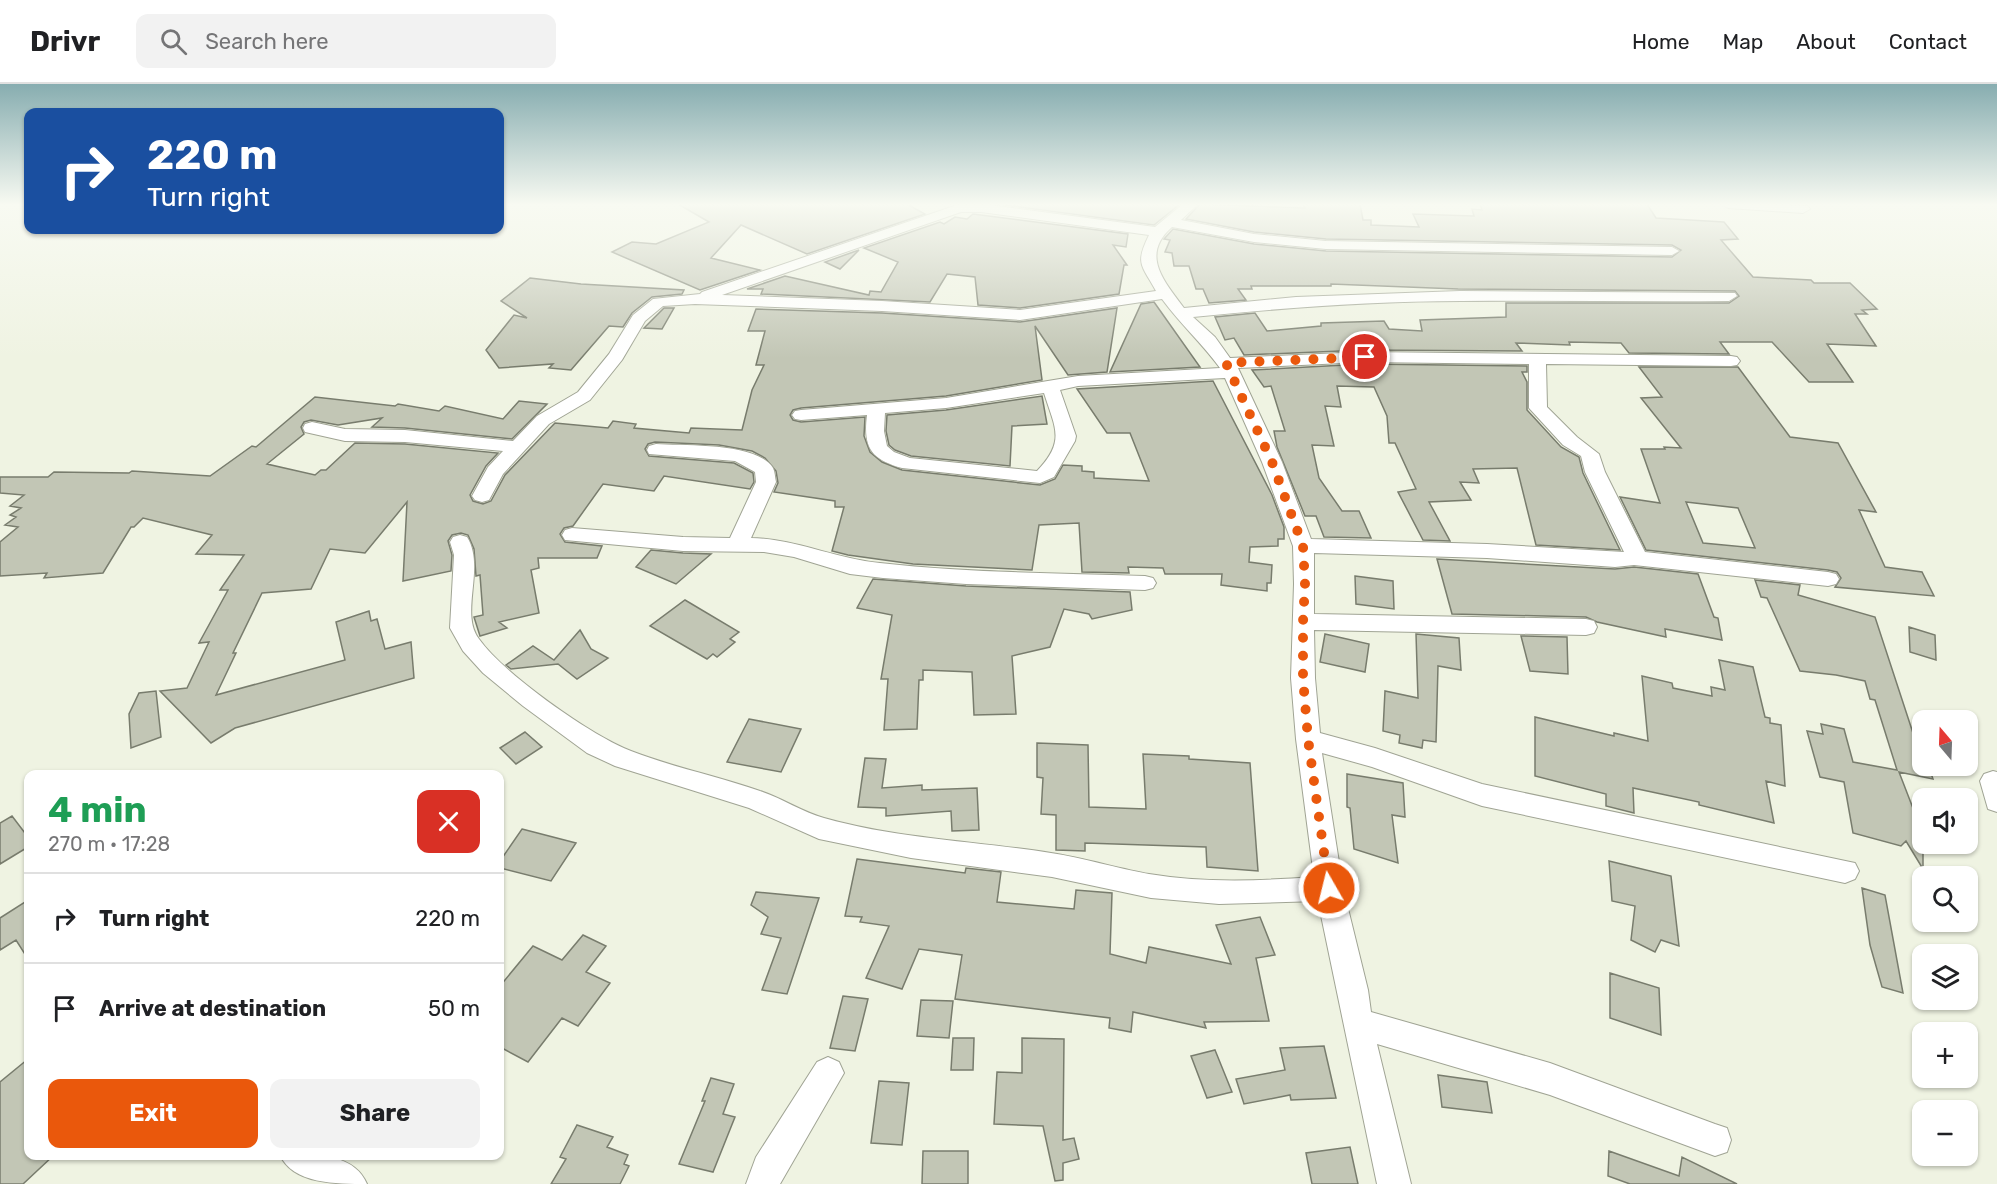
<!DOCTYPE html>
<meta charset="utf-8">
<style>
body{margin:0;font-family:Rubik,sans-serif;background:#f2f2f2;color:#202124;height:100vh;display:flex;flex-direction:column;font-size:22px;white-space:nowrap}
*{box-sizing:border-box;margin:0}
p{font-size:20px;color:#757577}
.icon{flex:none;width:33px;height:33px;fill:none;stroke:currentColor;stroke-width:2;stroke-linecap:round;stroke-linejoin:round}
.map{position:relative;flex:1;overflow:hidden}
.drawer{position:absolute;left:24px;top:686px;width:480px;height:390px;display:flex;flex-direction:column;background:#fff;border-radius:12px;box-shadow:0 2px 4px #0004}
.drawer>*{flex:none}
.hud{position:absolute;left:24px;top:24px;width:480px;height:126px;border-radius:12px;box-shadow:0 2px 4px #0004;background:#1a4fa0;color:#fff;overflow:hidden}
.needle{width:39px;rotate:341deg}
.fabs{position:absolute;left:1912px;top:626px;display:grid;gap:12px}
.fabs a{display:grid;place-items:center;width:66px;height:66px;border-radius:12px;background:#fff;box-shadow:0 2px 4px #0004;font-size:30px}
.pin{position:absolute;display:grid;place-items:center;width:51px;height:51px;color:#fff;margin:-26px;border:3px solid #fff;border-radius:50%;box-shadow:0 2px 6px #0007}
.me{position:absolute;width:66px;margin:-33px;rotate:352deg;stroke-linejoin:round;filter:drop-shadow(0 0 4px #0008)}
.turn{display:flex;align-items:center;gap:21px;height:126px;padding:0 24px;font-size:27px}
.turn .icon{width:78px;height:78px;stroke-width:2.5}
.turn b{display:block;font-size:42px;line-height:51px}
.round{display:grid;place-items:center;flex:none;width:63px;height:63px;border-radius:12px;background:#f2f2f2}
.headline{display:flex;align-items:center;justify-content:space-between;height:102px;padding:0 24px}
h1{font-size:36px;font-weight:700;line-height:45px;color:#1e9e55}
.primary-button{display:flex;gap:12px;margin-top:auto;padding:12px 24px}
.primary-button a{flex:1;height:69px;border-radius:12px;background:#ea580c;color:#fff;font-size:24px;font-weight:700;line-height:69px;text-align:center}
.primary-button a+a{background:#f2f2f2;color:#202124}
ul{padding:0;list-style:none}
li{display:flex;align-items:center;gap:18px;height:90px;padding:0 24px;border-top:2px solid #e0e0e0}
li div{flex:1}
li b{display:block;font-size:22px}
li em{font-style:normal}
header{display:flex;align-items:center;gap:36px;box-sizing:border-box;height:84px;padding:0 30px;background:#fff;border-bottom:2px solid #e0e0e0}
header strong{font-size:28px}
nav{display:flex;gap:33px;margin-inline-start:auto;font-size:21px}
.search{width:420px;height:54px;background:#f2f2f2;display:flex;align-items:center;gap:15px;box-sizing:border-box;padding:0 21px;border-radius:12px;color:#757577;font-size:22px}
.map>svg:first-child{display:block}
.building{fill:#c2c6b5;stroke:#787c6d;stroke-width:1.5;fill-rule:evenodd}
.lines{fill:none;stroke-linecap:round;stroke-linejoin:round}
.minor-casing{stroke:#a0a494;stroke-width:2}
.minor{fill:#fff;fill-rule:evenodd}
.route{stroke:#ea580c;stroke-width:10;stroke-dasharray:0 18}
</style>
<header>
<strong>Drivr</strong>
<div class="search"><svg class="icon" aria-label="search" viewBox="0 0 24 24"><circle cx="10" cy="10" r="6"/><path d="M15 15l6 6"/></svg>Search here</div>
<nav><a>Home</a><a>Map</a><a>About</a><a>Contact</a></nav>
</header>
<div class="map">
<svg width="1997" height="1100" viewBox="0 0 1997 1100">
<rect width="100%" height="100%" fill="#eff3e2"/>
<!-- building -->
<path class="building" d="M678 120H907L925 130 807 170 741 141 711 174 760 186 700 206 612 168 632 158 656 160 709 138Z
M998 120H1180L1154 141Z
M1200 120 1305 124 1303 120H1360L1363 136H1371V141L1419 143 1413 130 1474 132 1472 125 1482 126 1480 120H1647L1656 134 1724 138 1738 155 1721 156 1753 193 1811 196 1814 199H1850L1877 225 1862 226 1867 230H1855L1876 262 1827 260 1853 298H1809L1772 258H1720L1729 270 1629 269 1621 259 1569 258 1570 261 1516 259 1522 267 1364 266 1244 271 1234 254 1225 256 1215 233 1255 229 1267 247 1321 242V239L1384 237 1389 245 1422 247 1420 236 1506 233V219H1729L1739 212 1735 207 1458 205 1331 200V202H1251L1252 205H1238L1246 216 1209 219 1203 205H1196L1189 182H1174L1172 169 1165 168 1170 156 1164 155 1173 145 1254 160 1326 167 1672 173 1681 166 1672 161 1326 155 1254 148 1186 135Z
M973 130 1128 150 1126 163 1113 161 1127 181H1124L1119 210 1020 224 978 221 975 193 947 190 930 218 761 210 763 205H747L785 192 869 211 870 207 881 208 898 178 864 164 940 138 944 140 955 133 967 135Z
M859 166 840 185 825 178Z
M530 194 581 200 684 206 682 210 652 213 632 229 623 243 609 242 571 286 549 284 553 280 499 284 486 266 514 231 527 234 501 217Z
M1154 218 1200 283 1110 288 1141 220Z
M664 224H674L662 245 644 244Z
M1117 224 1107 288 1068 291 1035 242 1042 296 946 312 801 324 793 326 790 331 793 336 801 338 865 333 864 352 870 368 882 378 902 386 1040 401 1055 395 1063 381 1082 382V387L1094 388V394L1149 397 1130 349H1107L1077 305 1213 297 1272 411 1284 443V455H1278V462L1250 463 1249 478 1272 481 1271 499H1267V507L1221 501 1222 490H1165L1163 484 1128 483 1129 489 1082 488 1079 439 1039 441 1032 486 913 480 848 471 832 467 844 423H835V417L774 408 778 399 776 387 765 374 752 367 719 361 655 358 648 360 645 365 649 372 734 379 753 389 754 398 750 405 664 392 654 407 603 400 573 442 564 444 560 450 565 458 602 462 597 474H538L539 484 531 486 539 529 499 538 507 544 480 552 474 533 483 531 480 491 476 492 474 465 468 451 461 449 452 451 448 457 452 471 451 487 403 497 407 418 365 469 330 465 311 505 262 509 233 569H236L216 611 345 576 336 538 369 527 371 537 377 535 385 565 411 558 414 594 235 644 211 659 160 607 187 604 209 558 199 559 228 506H220L244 471 196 470 212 451 143 434 134 443H131L103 489 44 494 47 489 0 492V458L18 443 5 441 16 433 10 431 21 424 10 422 24 411 0 409V393H48L54 388 129 389 132 387 210 392 252 362 256 363 315 313 395 322 398 320 439 327 445 322 503 335 519 317 547 320 512 355 405 344 372 343 382 334 338 341 311 336 304 338 301 343 304 350 267 380 315 391 321 386H326L355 359 405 360 498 369 486 382 470 411 473 417 483 420 491 417 505 391 555 339 608 344 613 337 636 340 634 344 689 349 691 344 742 346 752 306 764 281H756L765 247H748L756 225 882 229 1020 238Z
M1364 280 1527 282V288H1522L1527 298V326L1561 363 1579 373 1583 389 1620 466 1536 461 1517 384 1473 385 1479 399 1460 398 1471 416 1429 418 1450 457 1423 456 1398 408 1416 405 1395 359H1389L1387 332 1374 303 1337 302 1341 323 1325 322 1334 362 1312 361 1319 394 1342 427H1359L1371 454 1324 453 1316 432H1305L1277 363 1274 347H1285L1271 302 1264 303 1252 286Z
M1639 283H1738L1790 353 1838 359 1876 428 1859 426 1885 483 1922 488 1934 512 1835 503 1841 494 1837 488 1828 486 1646 466 1620 413 1660 419 1641 365H1665L1664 363 1681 364 1641 314 1662 313ZM1686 418 1738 424 1755 464 1703 459Z
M1042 312 1047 340 1012 342 1010 382 911 372 895 366 889 361 886 347 887 331 946 326Z
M651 466 683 469 711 470 676 500 636 483Z
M1437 475 1615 485 1634 483 1698 490 1714 533 1718 534 1722 556 1665 545 1666 553 1597 538 1586 533 1452 530Z
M1355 492 1393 497 1394 525 1356 520Z
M873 495 966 502 1130 508 1132 526 1092 535 1089 530 1064 525 1050 563 1012 572 1016 630 974 631 972 588 923 586V596H919L917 645 884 646 888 595H881L892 531 857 524Z
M1755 496 1800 501 1798 511 1875 533 1913 649 1917 648 1923 666V681H1928L1933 695 1899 688 1916 732H1923V785L1906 757 1901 762 1853 749 1844 698 1820 693 1807 647 1823 650 1821 640 1844 645 1853 678 1897 686 1875 616 1870 615 1865 597 1836 591 1800 587 1767 514 1761 513Z
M685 516 739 548 730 555 735 558 717 573 713 570 707 575 650 542Z
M1909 543 1935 551 1936 576 1910 568Z
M580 546 591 565 608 574 577 595 558 580 511 585 506 581 533 562 554 576Z
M1325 550 1369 560 1365 588 1320 578Z
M1416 550 1459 554 1461 586 1438 582 1436 658 1423 656 1422 664 1399 659 1400 651 1383 647 1385 607 1418 614Z
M1521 552 1567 553 1568 590 1530 587Z
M1719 576 1753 583 1765 633 1770 634V639L1781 641 1785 702 1766 697 1774 739 1699 721V718L1633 704 1634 729 1606 722V710L1535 692V633L1614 652V649L1648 657 1642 592 1672 599 1673 604 1712 612 1711 603 1725 606Z
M156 607 161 653 131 664 129 630 139 609Z
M749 635 801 645 781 688 727 678Z
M525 648 542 663 516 680 500 664Z
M1037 659 1088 661 1089 723 1146 725 1143 670 1189 672V675L1250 679 1258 787 1207 783 1206 763 1085 759V767L1056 766V731L1041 730 1043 694 1037 693Z
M865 674 886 675 882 704 922 701V706L977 704 979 746 952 747 951 727 886 732V724L858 723Z
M1347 690 1403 699 1405 733 1392 731 1398 779 1354 765 1350 724 1347 723Z
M12 732 28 753V763L0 780V739Z
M522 745 576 759 551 797 500 784V777Z
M857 775 965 789 966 784 1001 788 997 818 1074 825 1076 806 1112 809 1110 870 1146 879 1149 863 1231 880 1216 841 1260 833 1275 871 1256 874 1269 937 1204 938 1206 944 1133 928 1131 948 1109 944 1110 934 955 915 962 871 919 865 902 905 866 894 889 842 860 838 862 833 845 832Z
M1609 777 1671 792 1679 862 1661 856 1655 868 1631 856 1635 822 1612 817Z
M1862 804 1885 811 1903 909 1882 903 1870 861Z
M756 808 819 814 787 910 762 906 781 854 761 850 768 833 751 821Z
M28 816V875L16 856 0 866V834Z
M583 851 606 862 586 888 610 899 578 942 562 934 528 978 500 963V902L533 862 562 876Z
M1610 889 1659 904 1661 951 1610 934Z
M843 912 868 915 855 967 830 964Z
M921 916 953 917 949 954 917 952Z
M953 954H974L973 986H951Z
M1022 954 1064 955 1063 1056 1074 1054 1079 1075 1063 1079V1096L1055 1097 1043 1042 994 1040 997 988 1022 989Z
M1324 962 1336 1014 1291 1016 1290 1011 1244 1020 1236 995 1285 986 1280 964Z
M1215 966 1232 1008 1207 1014 1191 972Z
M28 975V1071H54L23 1100H0V998Z
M1438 991 1487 998 1492 1029 1442 1023Z
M711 994 734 1000 723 1030 735 1033 713 1088 679 1080 705 1017H702Z
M879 997 909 999 902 1061 871 1059Z
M577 1041 613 1053 607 1063 628 1071 624 1080 629 1082 620 1100H551L566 1075 560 1073Z
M1350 1063 1358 1100H1312L1306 1069Z
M923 1067H968V1100H922Z
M1609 1067 1679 1092 1682 1073 1737 1100H1630L1608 1092Z"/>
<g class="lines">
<defs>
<path id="minor" d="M960 120H982L1155 143 1183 120H1198L1181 136 1254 150 1326 157 1672 163 1679 167 1672 171 1326 165 1254 158 1172 143C1140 171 1164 197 1184 224L1296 213 1460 207 1735 209 1737 212 1729 217C1640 218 1550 216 1461 217 1371 217 1282 224 1193 233L1215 253 1230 274 1364 268 1731 272 1737 273 1740 277 1737 281 1731 282 1546 280 1547 323 1577 353 1599 370 1605 388 1645 468 1828 488 1836 490 1839 495 1836 500 1828 502 1634 481 1615 483 1487 474 1314 469V530L1586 535 1594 537 1597 543 1594 549 1586 551 1314 546 1315 594 1320 649 1375 664 1482 700 1855 779 1859 787 1855 795 1845 799 1482 722 1372 683 1322 669 1343 804 1368 906 1371 928 1550 979 1715 1040 1727 1044 1731 1056 1727 1068 1715 1072 1550 1011 1377 960 1411 1100H1377L1318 817 1219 820 1151 814 1052 793 911 774 819 755 749 724 615 682 587 669 523 622 483 589 463 567 450 544 454 471 450 458 453 453 460 451 467 453C486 483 459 529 479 555 504 590 590 651 631 667 672 683 717 692 760 707 782 714 802 728 824 734 898 755 976 757 1051 769 1084 774 1116 784 1149 790 1203 799 1259 797 1314 793L1296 655 1291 594 1294 500 1293 462 1262 378 1225 294 1078 302 1060 306 1076 352 1075 357 1054 393 1040 399 902 384C871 375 863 364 867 331L801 336 795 335 792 331 795 327 801 326 946 314 1078 292 1220 284C1202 259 1180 240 1162 215L1020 236 882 227 695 220 663 222 645 237 622 276 590 316 549 340 503 390 489 416 482 418 475 416 472 412 488 383 503 367 405 358 345 357 305 348 303 344 305 340 312 338 345 345 405 346 513 357 537 332 578 308 609 270 633 231 653 215 700 210 702 208ZM961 128H981L1149 151C1135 180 1141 180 1156 207L1020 226 882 217 722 211ZM1364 278 1529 280V324L1563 361 1581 372 1585 388 1624 468 1487 460 1311 455 1282 378 1238 284ZM1044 309C1055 344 1066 357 1037 387L910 374 894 368 887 362 884 347 885 329 946 324Z
M1721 120 1808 122 1810 125 1803 129 1728 124Z
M656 360C684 362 757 358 773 384 775 388 775 394 776 398L751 454C796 455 836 475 880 479 968 489 1057 489 1145 492L1153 494 1156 499 1153 504 1145 506 966 500 883 494 850 490 794 473 764 468 683 467 565 456 562 451 565 446 572 444 683 453 730 454 756 398 755 388 735 377 649 370 647 366 649 362Z
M1993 687 1997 688V728L1988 725 1980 697 1984 690Z
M828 973 839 978 844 989 780 1100H746L756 1073 817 978Z
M280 1071C310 1071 353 1067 367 1100 336 1100 293 1100 280 1071Z"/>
</defs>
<!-- minor casing -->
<use href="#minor" class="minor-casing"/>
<!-- minor -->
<use href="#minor" class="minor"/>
</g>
<!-- sky -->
<linearGradient id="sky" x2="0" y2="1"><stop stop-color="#87adb0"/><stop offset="0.44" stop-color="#f8faf2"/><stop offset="1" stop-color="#f8faf2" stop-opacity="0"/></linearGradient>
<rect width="1997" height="274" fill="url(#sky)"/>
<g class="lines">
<!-- route -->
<path class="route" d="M1329 804 1308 655 1303 594V538L1305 500 1303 462 1272 378 1226 279 1365 273"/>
</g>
</svg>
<div class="fabs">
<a><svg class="needle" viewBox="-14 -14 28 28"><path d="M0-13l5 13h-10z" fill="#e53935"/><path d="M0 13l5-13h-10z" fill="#757577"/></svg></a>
<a><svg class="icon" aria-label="sound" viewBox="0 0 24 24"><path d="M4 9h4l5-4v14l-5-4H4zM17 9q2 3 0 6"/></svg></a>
<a><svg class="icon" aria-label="search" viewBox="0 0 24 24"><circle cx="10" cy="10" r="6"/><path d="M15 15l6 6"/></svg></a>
<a><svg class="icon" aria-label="layers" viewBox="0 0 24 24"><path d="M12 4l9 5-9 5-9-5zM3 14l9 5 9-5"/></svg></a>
<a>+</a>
<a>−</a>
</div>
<div class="pin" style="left:1365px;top:273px;background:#d93025"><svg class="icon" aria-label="arrive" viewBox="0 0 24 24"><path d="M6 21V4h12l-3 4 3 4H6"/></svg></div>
<svg class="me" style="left:1329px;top:804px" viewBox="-20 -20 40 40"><circle r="17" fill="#ea580c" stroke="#fff" stroke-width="3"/><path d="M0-11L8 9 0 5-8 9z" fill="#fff"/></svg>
<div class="hud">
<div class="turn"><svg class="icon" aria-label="right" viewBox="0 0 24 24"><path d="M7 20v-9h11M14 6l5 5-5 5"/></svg><div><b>220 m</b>Turn right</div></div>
</div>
<section class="drawer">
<div class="headline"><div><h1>4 min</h1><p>270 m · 17:28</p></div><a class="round" style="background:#d93025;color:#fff"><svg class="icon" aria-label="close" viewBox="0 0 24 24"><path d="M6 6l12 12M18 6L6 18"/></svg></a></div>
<ul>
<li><svg class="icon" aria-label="right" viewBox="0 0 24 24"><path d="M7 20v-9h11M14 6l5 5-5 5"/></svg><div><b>Turn right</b></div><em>220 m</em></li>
<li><svg class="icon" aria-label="arrive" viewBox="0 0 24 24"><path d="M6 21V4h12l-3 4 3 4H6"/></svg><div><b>Arrive at destination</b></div><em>50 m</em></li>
</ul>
<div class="primary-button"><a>Exit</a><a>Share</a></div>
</section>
</div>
